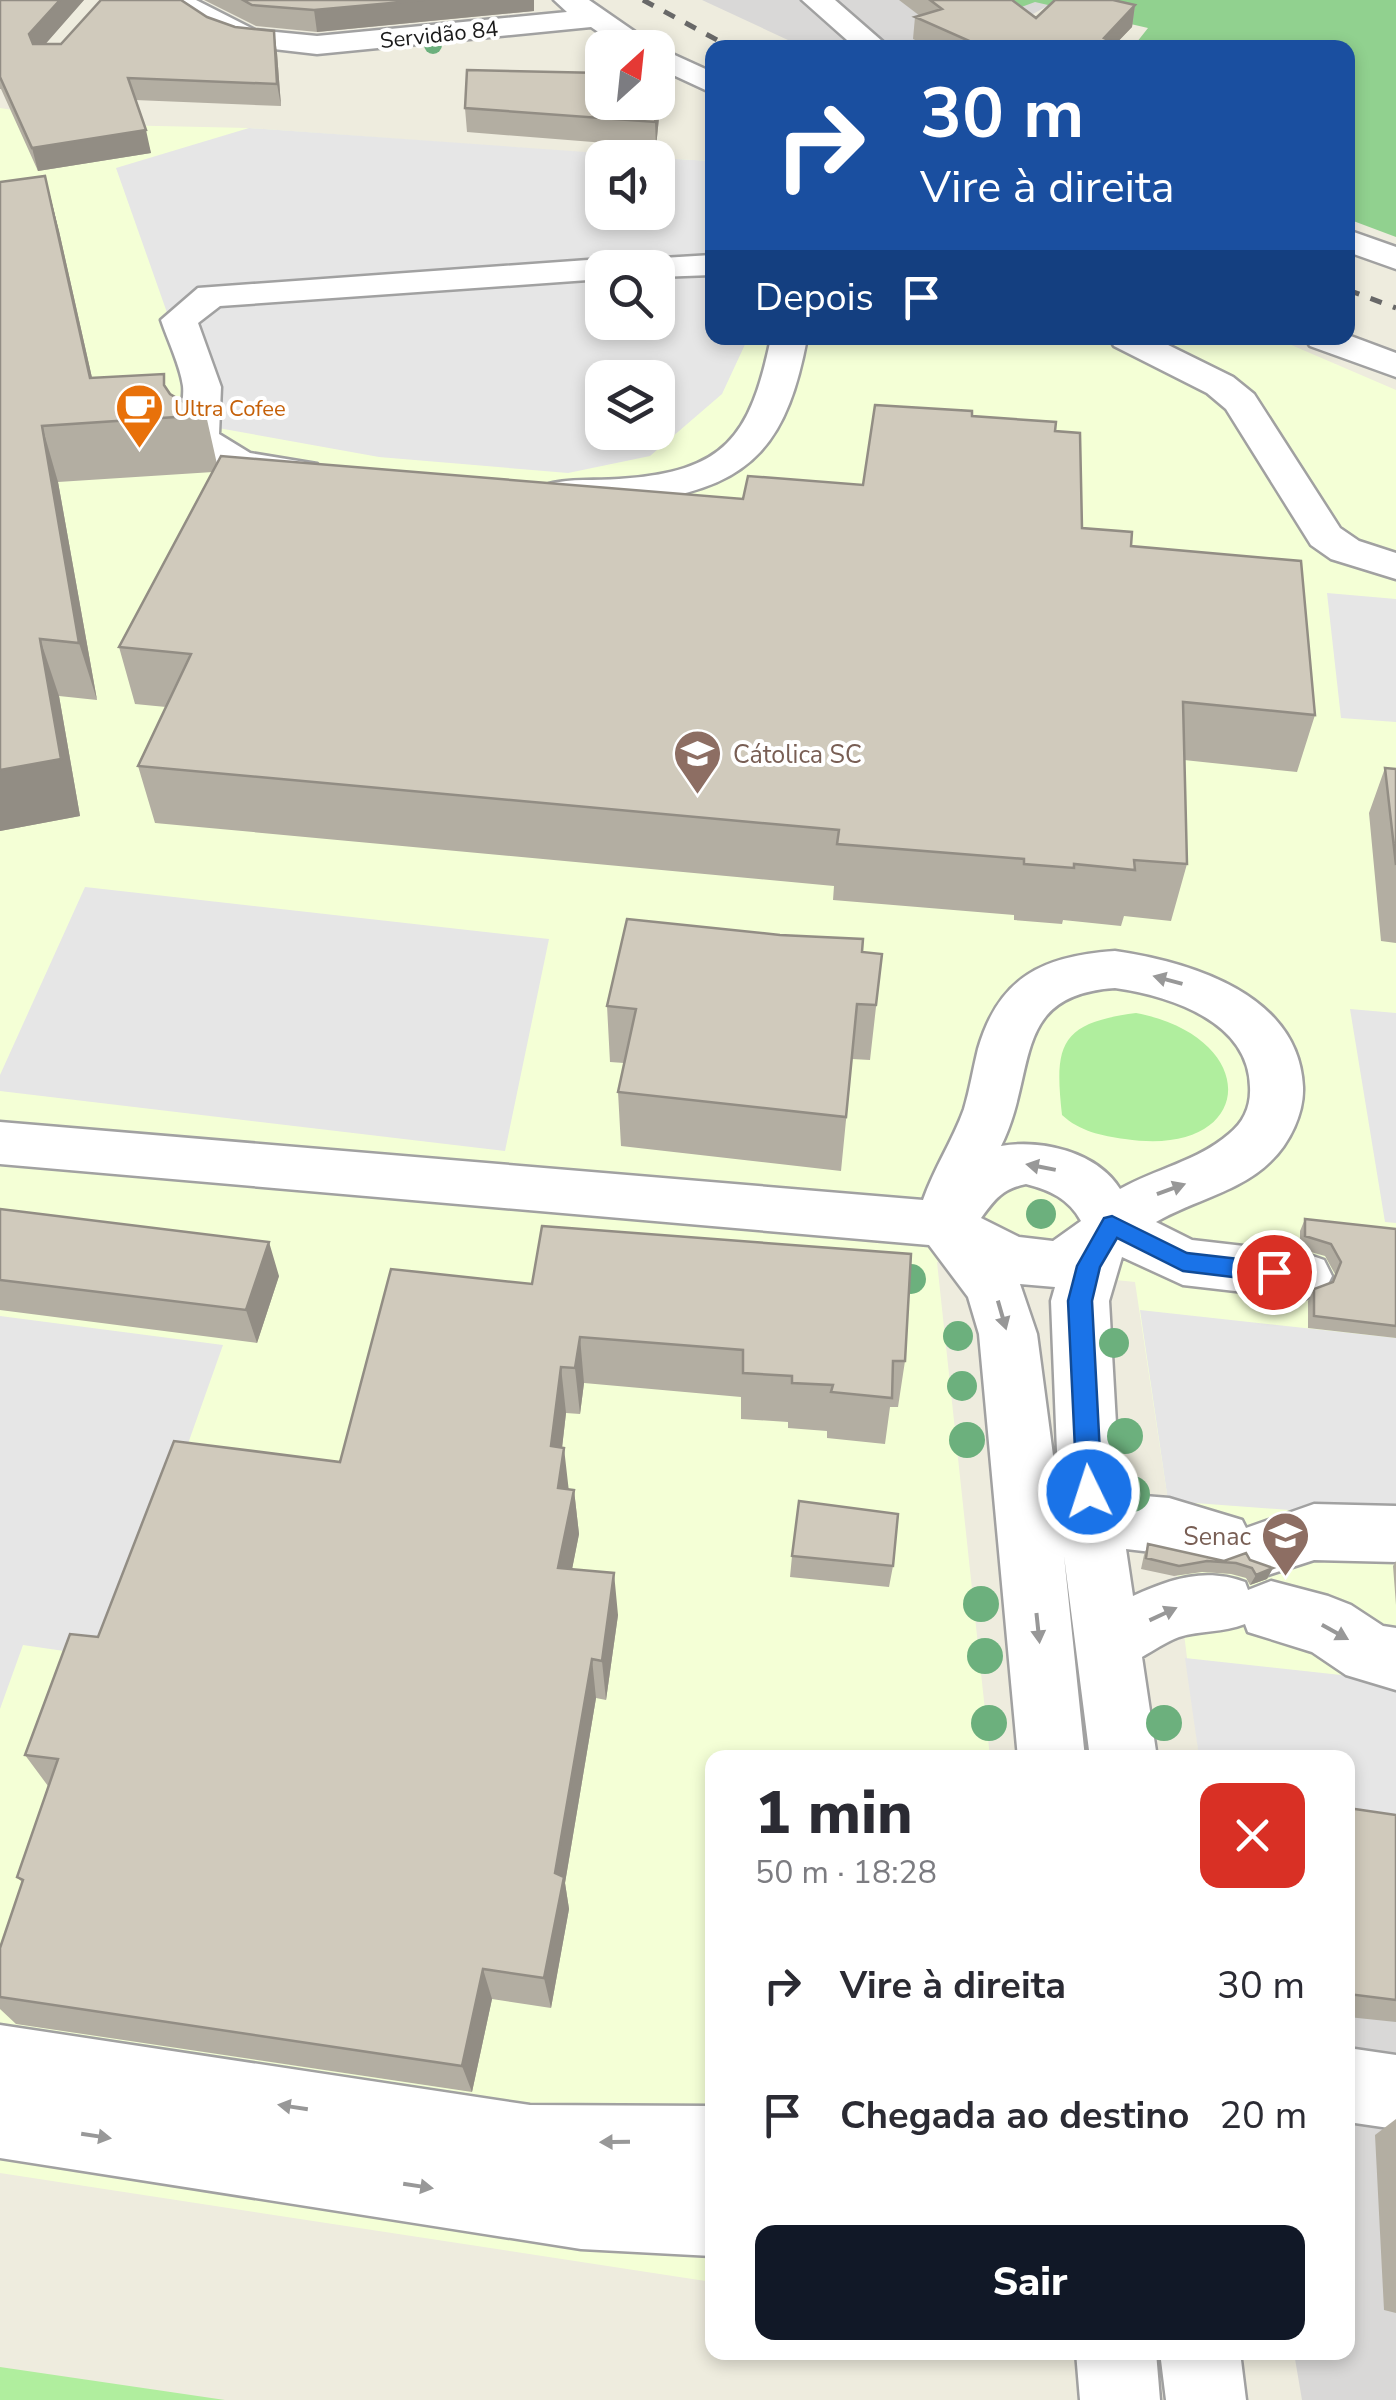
<!DOCTYPE html>
<html lang="pt">
<meta charset="utf-8">
<style>
body{margin:0;font-family:"Nunito Sans",sans-serif;background:#f7f7f7;color:#2b2b33;height:100vh;display:flex;flex-direction:column;font-size:38px;white-space:nowrap}
*{box-sizing:border-box;margin:0}
p{font-size:32px;color:#7c7c81}
.icon{flex:none;width:55px;height:55px;fill:none;stroke:currentColor;stroke-width:2;stroke-linecap:round;stroke-linejoin:round}
.map{position:relative;flex:1;overflow:hidden}
.sheet{position:absolute;left:705px;top:1750px;width:650px;height:610px;display:flex;flex-direction:column;background:#fff;border-radius:20px;box-shadow:0 5px 15px #0003}
.sheet>*{flex:none}
.top-card{position:absolute;left:705px;top:40px;width:650px;height:305px;border-radius:20px;box-shadow:0 5px 15px #0003;background:#1a4fa0;color:#fff;overflow:hidden}
.needle{width:65px;rotate:27deg}
.fabs{position:absolute;left:585px;top:30px;display:grid;gap:20px}
.fabs a{display:grid;place-items:center;width:90px;height:90px;border-radius:20px;background:#fff;box-shadow:0 5px 15px #0003;font-size:50px}
.pin{position:absolute;display:grid;place-items:center;width:85px;height:85px;color:#fff;margin:-42px;border:5px solid #fff;border-radius:50%;box-shadow:0 2px 10px #0007}
.me{position:absolute;width:110px;margin:-55px;rotate:356deg;stroke-linejoin:round;filter:drop-shadow(0 0 8px #0008)}
.turn{display:flex;align-items:center;gap:35px;height:210px;padding:0 50px;font-size:45px}
.turn .icon{width:130px;height:130px;stroke-width:2.5}
.turn b{display:block;font-size:70px;line-height:85px}
.then{display:flex;align-items:center;height:95px;padding:0 50px;background:#0003;gap:20px;font-size:38px}
.round{display:grid;place-items:center;flex:none;width:105px;height:105px;border-radius:20px;background:#f7f7f7}
.summary{display:flex;align-items:center;justify-content:space-between;height:170px;padding:0 50px}
h1{font-size:60px;font-weight:800;line-height:75px}
.cta{display:flex;gap:20px;margin-top:auto;padding:20px 50px}
.cta a{flex:1;height:115px;border-radius:20px;background:#111827;color:#fff;font-size:40px;font-weight:800;line-height:115px;text-align:center}
ul{padding:0;list-style:none}
li{display:flex;align-items:center;gap:30px;height:130px;padding:0 50px}
li div{flex:1}
li b{display:block;font-size:38px}
li em{font-style:normal}
.map>svg:first-child{display:block}
.residential{fill:#d9d8d7}
.education{fill:#f4ffd6;fill-rule:evenodd}
.grass{fill:#b0ee9e}
.forest{fill:#91d18f}
.parking{fill:#e6e6e6;fill-rule:evenodd}
.lines{fill:none;stroke-linecap:round;stroke-linejoin:round}
.minor-casing{stroke:#a1a1a1;stroke-width:5}
.minor{fill:#fff;fill-rule:evenodd}
.rail{stroke:#686868;stroke-width:5;stroke-dasharray:12 12;stroke-linecap:butt}
.tree{fill:#6cb07d}
.wall{fill:#b3aea2}
.shaded-wall{fill:#928d84}
.building{fill:#d0cabc;stroke:#928d84;stroke-width:2.5}
.oneway{fill:#989898}
.route{fill:#1a73e8;stroke:#114b97;stroke-width:2.5}
.labels{text-anchor:middle;stroke-width:8;stroke-linejoin:round;paint-order:stroke}
.far-street-label{font-size:22px;fill:#1a1a1a;stroke:#fff}
.far-food-label{font-size:22px;fill:#c56008;stroke:#fff;text-anchor:start}
.education-label{font-size:25px;fill:#785e54;stroke:#fff;text-anchor:start}
</style>
<div class="map">
<svg width="1396" height="2400" viewBox="0 0 1396 2400">
<rect width="100%" height="100%" fill="#eeecde"/>
<!-- residential -->
<path class="residential" d="M702 0H1058L972 48 803 47Z
M1348 1834 1396 1840V2400H1302L1294 2353 1348 2352Z"/>
<!-- education -->
<path class="education" d="M0 108 112 125 249 128 657 158H602V212H658V158L712 161V338H1275L1396 390V1840L1348 1758 1199 1757 1168 1501 1135 1282 937 1262 990 1757 712 1758V2282L0 2173ZM602 268H658V322H602ZM602 378H658V432H602Z"/>
<!-- grass -->
<path class="grass" d="M1136 1013C1265 1038 1256 1159 1125 1139 1102 1136 1079 1131 1062 1115 1054 1044 1060 1023 1136 1013Z
M0 2367 225 2400H0Z"/>
<!-- forest -->
<path class="forest" d="M989 0H1396V237L1348 219V48L1133 47 1148 28 1035 2 1005 13Z"/>
<!-- parking -->
<path class="parking" d="M249 128 657 157 602 158V212H658V158L712 161V338H748L722 394 650 456 568 473 379 457 207 426 116 168ZM602 268H658V322H602ZM602 378H658V432H602Z
M1327 593 1396 599V722L1341 718Z
M85 887 549 939 505 1151 0 1091V1075Z
M1350 1009 1396 1013V1223L1385 1222Z
M1140 1310 1396 1338V1518L1168 1501Z
M0 1316 223 1345 112 1658 23 1645 0 1709Z
M1185 1658 1396 1681V1840L1348 1834V1758L1199 1757Z"/>
<g class="lines">
<defs>
<path id="minor" d="M160 0H196L255 30 317 36 567 12 554 0H589L657 47 712 72V93L658 68V48H622L591 27 317 54 239 45 212 35Z
M802 0H835L890 48H856Z
M1348 230 1396 247V269L1348 252Z
M712 255V275L658 277V268H602V279L220 306 198 323 221 387 219 434 250 453 317 464 323 472 317 480C290 487 192 471 181 440 175 425 185 403 183 386 180 365 168 341 161 320L198 288 602 259 613 261Z
M1348 335 1396 353V377L1310 346 1305 338Z
M771 338H807C788 439 755 485 650 500 617 504 581 508 549 500L543 492 549 484C572 478 595 481 619 479 725 472 750 438 771 338Z
M1109 338H1154L1233 377 1254 394 1340 528 1359 541 1396 553V579L1331 559 1311 545 1226 409 1207 393 1114 346Z
M1115 951C1190 962 1299 994 1303 1087 1304 1113 1290 1143 1270 1162 1241 1191 1192 1201 1156 1222L1192 1240 1304 1253 1324 1260 1332 1276 1324 1292 1304 1299 1183 1285 1122 1257 1109 1301 1120 1494 1169 1498 1242 1520 1246 1528 1314 1504 1396 1506V1562L1314 1560 1268 1575 1246 1567 1242 1559 1220 1568 1169 1554 1126 1549 1133 1596C1170 1579 1205 1567 1245 1582L1248 1590 1271 1581 1328 1596 1351 1605 1383 1626 1396 1628V1690L1346 1675 1312 1652 1248 1632 1245 1624C1223 1633 1201 1630 1179 1637 1166 1642 1154 1650 1142 1657L1157 1758H1090L1064 1556 1085 1758H1018L979 1334 968 1297 929 1245 0 1164V1122L923 1200C934 1168 953 1140 964 1109 970 1089 973 1069 978 1049 999 976 1044 956 1115 951ZM1115 988C1170 996 1249 1021 1250 1087 1251 1106 1244 1122 1229 1134 1198 1161 1155 1169 1120 1189 1097 1152 1042 1139 1001 1146 1038 1072 1009 995 1115 988ZM1026 1184C1050 1190 1069 1199 1081 1221L1053 1241 1019 1237 981 1218C995 1199 1002 1189 1026 1184ZM1020 1284 1055 1287 1051 1301 1059 1501 1037 1334Z
M0 2025 530 2105 712 2106V2256L581 2249 0 2158Z
M1348 2048 1396 2055V2129L1348 2122Z
M1076 2352H1156L1160 2400H1080Z
M1160 2352H1240L1246 2400H1166Z"/>
</defs>
<!-- minor casing -->
<use href="#minor" class="minor-casing"/>
<!-- minor -->
<use href="#minor" class="minor"/>
<!-- rail -->
<path class="rail" d="M643 0 732 48
M1348 290 1396 308"/>
</g>
<!-- trees -->
<g class="tree">
<circle cx="433" cy="45" r="9"/>
<circle cx="1041" cy="1214" r="15"/>
<circle cx="911" cy="1279" r="15"/>
<circle cx="958" cy="1336" r="15"/>
<circle cx="1114" cy="1343" r="15"/>
<circle cx="962" cy="1386" r="15"/>
<circle cx="1125" cy="1436" r="18"/>
<circle cx="967" cy="1440" r="18"/>
<circle cx="1132" cy="1494" r="18"/>
<circle cx="981" cy="1604" r="18"/>
<circle cx="985" cy="1656" r="18"/>
<circle cx="989" cy="1723" r="18"/>
<circle cx="1164" cy="1723" r="18"/>
</g>
<!-- wall -->
<path class="wall" d="M0 0H84L45 44H61L207 17 277 53 281 106 135 100 151 153 38 171 1 89H0Z
M204 0H534V11L317 32 256 26Z
M899 0H1012L1036 18 1135 5 1132 27 1116 43 1126 48H932L913 39 915 17 920 16Z
M660 74 661 98 656 147 467 132 465 108Z
M45 176 59 231 92 378 167 390 170 394 206 415 217 464 743 499 863 485 972 416 1055 431 1082 528 1131 546 1315 715 1297 772 1184 760 1187 864 1171 921 1124 916 1121 926 1063 920 1062 924 1014 920V915L833 900 834 886 155 823 138 766 166 707 135 704 119 647 213 472 58 482 97 700 59 696 80 816 0 831Z
M1385 768 1396 769V943L1381 941 1369 813Z
M862 952 882 954 870 1060 852 1059 841 1171 621 1146 618 1092 624 1063 610 1062 607 1006Z
M0 1209 279 1276 257 1343 0 1310Z
M1305 1219 1396 1229V1338L1308 1328V1301L1314 1289 1332 1282 1335 1274 1325 1256 1300 1249V1231Z
M391 1269 905 1361 898 1407H890L885 1444 827 1438V1431L788 1428V1422L741 1419V1397L584 1383 580 1414 566 1413 562 1448 568 1490H574L579 1534 572 1569 618 1615 606 1700 596 1698 565 1883 569 1909 551 2008 492 1999 472 2092 16 2024 0 2009V1948L22 1882 17 1877 48 1786 25 1755 98 1637 340 1462Z
M1148 1544 1224 1561 1250 1560 1273 1568 1267 1579 1250 1585 1246 1578 1231 1574 1202 1572 1174 1576 1141 1569 1144 1555Z
M792 1556 893 1566 889 1587 790 1577Z
M1396 1561V1605L1393 1566Z
M1348 1808 1396 1815V2022L1348 2017Z
M1396 2119V2313L1384 2310 1375 2135Z"/>
<!-- shaded-wall -->
<path class="shaded-wall" d="M60 0H84L35 56 29 34Z
M424 0H534V11L317 32 314 10Z
M1135 5 1132 27 1112 48 1104 38Z
M274 31 277 53 281 106 277 84Z
M660 74 661 98 656 147 655 122Z
M146 130 151 153 38 171 32 148Z
M45 176 59 231 102 422 90 378Z
M42 426 58 482 97 700 79 643Z
M40 639 59 696 80 816 0 831V770Z
M269 1242 279 1276 257 1343 246 1310Z
M580 1337 584 1383 580 1414 575 1368Z
M561 1367 566 1413 557 1491 551 1446Z
M564 1448 569 1492 558 1488Z
M574 1490 579 1534 564 1610 558 1568Z
M1273 1568 1267 1579 1250 1585 1256 1575Z
M614 1573 618 1615 606 1700 602 1661Z
M592 1659 596 1698 565 1883 569 1909 551 2008 544 1978 555 1873Z
M483 1969 492 1999 472 2092 462 2066Z"/>
<!-- building -->
<path class="building" d="M0 0H60L29 34 33 44H61L101 0H181L207 17 235 27 274 31 277 84 128 78 146 130 32 148 0 77Z
M243 0H424L314 10 252 5Z
M930 0H1012L1036 18 1055 0H1113L1135 5 1104 38 1126 48H985L915 17 942 9Z
M467 70 602 73V102H657L655 122 465 108Z
M658 74H660L658 100Z
M45 176 90 378 164 374V385L170 394 206 415 42 426 79 643 40 639 61 759 0 770V182Z
M875 405 972 411V416L1056 422 1055 431 1080 433 1082 528 1132 532 1131 546 1301 561 1315 715 1183 702 1187 864 1134 860 1135 870 1074 864V868L1024 864V859L837 844 839 830 138 766 191 654 119 647 221 456 743 499 748 476 863 485Z
M1385 768 1396 769V865Z
M627 919 780 935 863 939 862 952 882 954 876 1005 857 1004 846 1117 618 1092 636 1009 607 1006Z
M0 1209 269 1242 246 1310 0 1280Z
M1305 1219 1396 1229V1326L1314 1316V1289L1333 1282 1341 1262 1331 1244 1305 1236Z
M542 1226 911 1254 905 1361H893L892 1398 831 1392 833 1385 792 1383V1376L743 1373V1350L580 1337 575 1368 561 1367 551 1446 564 1448 558 1488 574 1490 558 1568 614 1573 602 1661 592 1659 555 1873 564 1877 544 1978 483 1969 462 2066 0 1997V1948L23 1880 17 1877 58 1759 25 1755 70 1634 98 1637 174 1441 340 1462 391 1269 532 1284Z
M799 1501 898 1514 893 1566 792 1556Z
M1148 1544 1224 1561 1246 1553 1250 1560 1273 1568 1256 1575 1252 1568 1236 1563 1207 1561 1179 1566 1146 1558Z
M1348 1808 1396 1815V2000L1348 1994Z"/>
<!-- one-way arrows -->
<defs><path id="oneway-solid" d="M-6-.8H1V-3.2L6.5 0L1 3.2V.8H-6Z" transform="scale(2.5)"/></defs>
<g class="oneway">
<use href="#oneway-solid" transform="translate(1168 980) rotate(-165)"/>
<use href="#oneway-solid" transform="translate(1041 1167) rotate(-169)"/>
<use href="#oneway-solid" transform="translate(1171 1189) rotate(-20)"/>
<use href="#oneway-solid" transform="translate(1002 1315) rotate(74)"/>
<use href="#oneway-solid" transform="translate(1163 1614) rotate(-25)"/>
<use href="#oneway-solid" transform="translate(1038 1628) rotate(84)"/>
<use href="#oneway-solid" transform="translate(1335 1632) rotate(29)"/>
<use href="#oneway-solid" transform="translate(293 2107) rotate(-171)"/>
<use href="#oneway-solid" transform="translate(96 2136) rotate(9)"/>
<use href="#oneway-solid" transform="translate(615 2142) rotate(179)"/>
<use href="#oneway-solid" transform="translate(418 2186) rotate(9)"/>
</g>
<!-- route -->
<path class="route" d="M1112 1216 1187 1253 1274 1263 1282 1265 1286 1272 1282 1279 1274 1282 1183 1271 1117 1238 1100 1267 1092 1301 1102 1492 1098 1500 1089 1503 1080 1500 1077 1492 1068 1301 1077 1266 1104 1218Z"/>
<!-- icons -->
<defs>
<symbol id="cafe-pin" viewBox="-11 -11 22 30"><path d="M0 17L-7.5 6A9.5 9.5 0 1 1 7.5 6Z" fill="#e8710a" stroke="#fff"/><path d="M-5.5-4.5H6V0H3Q3 3.5 0 3.5H-2.5Q-5.5 3.5-5.5 0ZM3-3.2v2h1.7v-2ZM-6 4.5H4V6H-6Z" fill="#fff"/></symbol>
<symbol id="university-pin" viewBox="-11 -11 22 30"><path d="M0 17L-7.5 6A9.5 9.5 0 1 1 7.5 6Z" fill="#8d6e63" stroke="#fff"/><path d="M0-5L7-2L0 1L-7-2ZM-4 1L0 2.5L4 1V4Q0 6-4 4Z" fill="#fff"/></symbol>
</defs>
<g fill-rule="evenodd">
<use href="#cafe-pin" x="112" y="380" width="55" height="75"/>
<use href="#university-pin" x="670" y="726" width="55" height="75"/>
<use href="#university-pin" x="1258" y="1508" width="55" height="75"/>
</g>
<g class="labels">
<!-- far-street labels -->
<g class="far-street-label">
<text transform="translate(439 34) rotate(-6)" y="8">Servidão 84</text>
</g>
<!-- far-food labels -->
<g class="far-food-label">
<text x="174" y="416">Ultra Cofee</text>
</g>
<!-- education labels -->
<g class="education-label">
<text x="733" y="763">Cátolica SC</text>
<text x="1251" y="1545" text-anchor="end">Senac</text>
</g>
</g>
</svg>
<div class="fabs">
<a><svg class="needle" viewBox="-14 -14 28 28"><path d="M0-13l5 13h-10z" fill="#e53935"/><path d="M0 13l5-13h-10z" fill="#7c7c81"/></svg></a>
<a><svg class="icon" aria-label="sound" viewBox="0 0 24 24"><path d="M4 9h4l5-4v14l-5-4H4zM17 9q2 3 0 6"/></svg></a>
<a><svg class="icon" aria-label="search" viewBox="0 0 24 24"><circle cx="10" cy="10" r="6"/><path d="M15 15l6 6"/></svg></a>
<a><svg class="icon" aria-label="layers" viewBox="0 0 24 24"><path d="M12 4l9 5-9 5-9-5zM3 14l9 5 9-5"/></svg></a>
</div>
<div class="pin" style="left:1274px;top:1272px;background:#d93025"><svg class="icon" aria-label="arrive" viewBox="0 0 24 24"><path d="M6 21V4h12l-3 4 3 4H6"/></svg></div>
<svg class="me" style="left:1089px;top:1492px" viewBox="-20 -20 40 40"><circle r="17" fill="#1a73e8" stroke="#fff" stroke-width="3"/><path d="M0-11L8 9 0 5-8 9z" fill="#fff"/></svg>
<div class="top-card">
<div class="turn"><svg class="icon" aria-label="right" viewBox="0 0 24 24"><path d="M7 20v-9h11M14 6l5 5-5 5"/></svg><div><b>30 m</b>Vire à direita</div></div>
<div class="then">Depois<svg class="icon" aria-label="arrive" viewBox="0 0 24 24"><path d="M6 21V4h12l-3 4 3 4H6"/></svg></div>
</div>
<section class="sheet">
<div class="summary"><div><h1>1 min</h1><p>50 m · 18:28</p></div><a class="round" style="background:#d93025;color:#fff"><svg class="icon" aria-label="close" viewBox="0 0 24 24"><path d="M6 6l12 12M18 6L6 18"/></svg></a></div>
<ul>
<li><svg class="icon" aria-label="right" viewBox="0 0 24 24"><path d="M7 20v-9h11M14 6l5 5-5 5"/></svg><div><b>Vire à direita</b></div><em>30 m</em></li>
<li><svg class="icon" aria-label="arrive" viewBox="0 0 24 24"><path d="M6 21V4h12l-3 4 3 4H6"/></svg><div><b>Chegada ao destino</b></div><em>20 m</em></li>
</ul>
<div class="cta"><a>Sair</a></div>
</section>
</div>
